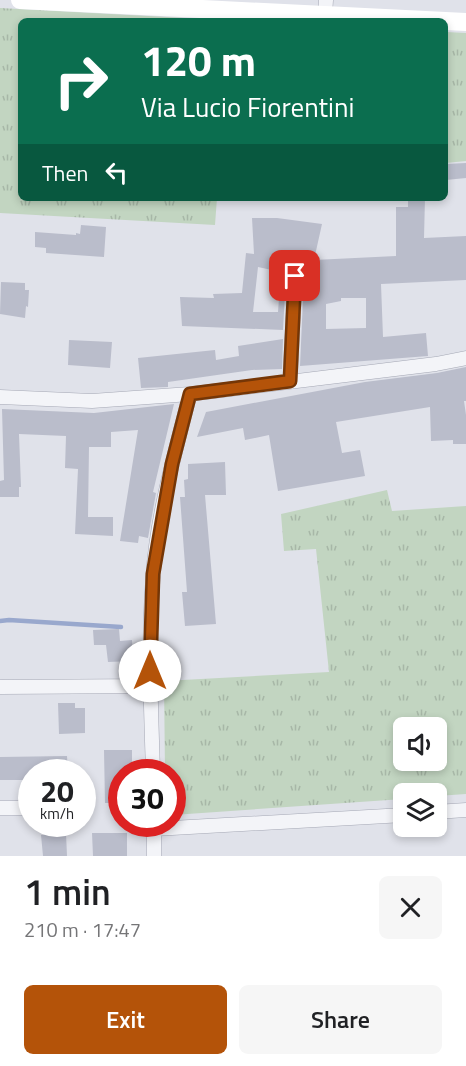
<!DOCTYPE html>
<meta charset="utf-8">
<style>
body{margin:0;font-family:"Titillium Web",sans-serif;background:#f6f6f6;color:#202124;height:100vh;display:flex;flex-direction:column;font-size:22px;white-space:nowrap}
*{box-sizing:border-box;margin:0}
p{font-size:20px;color:#757577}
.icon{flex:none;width:33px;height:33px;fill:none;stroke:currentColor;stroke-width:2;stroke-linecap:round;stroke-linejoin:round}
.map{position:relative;height:856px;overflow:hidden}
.details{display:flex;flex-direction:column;background:#fff;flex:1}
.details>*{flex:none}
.hud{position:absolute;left:18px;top:18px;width:430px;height:183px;border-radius:9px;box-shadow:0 3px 9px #0003;background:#0b6e4f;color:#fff;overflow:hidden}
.tools{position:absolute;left:393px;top:717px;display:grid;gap:12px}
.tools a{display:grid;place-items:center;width:54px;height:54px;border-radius:9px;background:#fff;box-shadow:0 3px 9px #0003;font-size:30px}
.speed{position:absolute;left:18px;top:759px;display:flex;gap:12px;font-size:30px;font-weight:700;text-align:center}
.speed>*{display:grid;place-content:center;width:78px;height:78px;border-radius:50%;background:#fff;box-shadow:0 3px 9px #0003;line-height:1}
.speed small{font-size:15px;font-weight:400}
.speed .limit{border:9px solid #d22;background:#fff;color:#111}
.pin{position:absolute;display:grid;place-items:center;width:51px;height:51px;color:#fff;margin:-26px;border-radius:12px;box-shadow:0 3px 9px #0006}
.me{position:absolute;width:66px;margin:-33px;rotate:0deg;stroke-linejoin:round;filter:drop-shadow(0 0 4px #0008)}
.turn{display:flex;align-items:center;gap:21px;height:126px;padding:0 24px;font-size:27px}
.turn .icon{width:78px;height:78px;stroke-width:2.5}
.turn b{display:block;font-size:42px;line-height:51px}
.then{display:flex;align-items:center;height:57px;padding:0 24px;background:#0003;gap:12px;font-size:22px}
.round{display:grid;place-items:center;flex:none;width:63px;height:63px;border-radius:9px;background:#f6f6f6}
.summary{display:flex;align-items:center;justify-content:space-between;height:102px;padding:0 24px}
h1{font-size:36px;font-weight:600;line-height:45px}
.cta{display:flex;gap:12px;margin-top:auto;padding:12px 24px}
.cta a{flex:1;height:69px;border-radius:9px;background:#b45309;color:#fff;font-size:24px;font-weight:600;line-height:69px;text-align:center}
.cta a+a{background:#f6f6f6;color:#202124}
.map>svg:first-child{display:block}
.grass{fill:url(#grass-tufts);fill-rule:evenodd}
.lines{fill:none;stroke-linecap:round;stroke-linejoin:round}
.stream{stroke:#99a8cd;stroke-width:4.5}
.building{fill:#babdcb;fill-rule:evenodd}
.street-casing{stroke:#a5a8b5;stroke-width:15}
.street{stroke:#f3f4f8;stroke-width:14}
.secondary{stroke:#fff;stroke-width:18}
.route-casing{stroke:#753606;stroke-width:15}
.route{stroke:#b45309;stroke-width:10}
</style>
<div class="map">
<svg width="466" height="856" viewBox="0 0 466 856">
<defs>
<pattern id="grass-tufts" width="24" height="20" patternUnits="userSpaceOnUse" patternTransform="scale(1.5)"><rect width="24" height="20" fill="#c2d5c1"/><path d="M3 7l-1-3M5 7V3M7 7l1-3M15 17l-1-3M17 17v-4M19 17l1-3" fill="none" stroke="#a7b7a7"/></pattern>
</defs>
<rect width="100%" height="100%" fill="#e0e2ea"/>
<!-- grass -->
<path class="grass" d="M0 8 241 21H21V198H217L215 225 0 213Z
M446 32 466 33V161L446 163Z
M387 490 392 511 466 506V794L437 796 436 794H404L403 799 173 815 172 772H165L164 681 329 672 316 549 284 551 281 514ZM404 728H436V760H404Z"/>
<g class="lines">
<!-- stream -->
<path class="stream" d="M0 621 9 620 121 627"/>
</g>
<!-- building -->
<path class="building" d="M466 163V178L446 180V164Z
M408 198H425L424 238 466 236V280L381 284 383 337 426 333 428 356 300 366 304 276 303 271 296 267 290 268 286 275 283 330 182 326 180 297 214 298 213 294 242 293 246 253 254 254 252 218H277L322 224 314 260 396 256V207H408ZM258 267 281 272 278 312H253ZM341 298H366V328L326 329V304L341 301Z
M81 225 106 227 104 257 46 253V248L35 247V232L76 235V233L80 234Z
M1 282 25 283V290H29L28 307 26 306 25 318 0 314Z
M283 339 282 369 252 370 168 382V387L141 388 138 358 215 350 216 360 239 356 238 346Z
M69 340 112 342 110 368 68 365Z
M466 367V401H464L466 415V444H453V440L431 441 430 407 336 422 342 453 360 450 365 476 278 491 269 435 245 440 243 428 197 437 206 412 365 382 437 373Z
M174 404 153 492 156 493 148 538 139 536 138 543 120 541 138 430 111 432V447H89L88 517H113V536L75 534 78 469 65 468 66 436 19 434 21 487H19V497H0V481L4 480 2 409 94 413Z
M225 462 226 495H205L216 624 185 626 182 592H187L180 497H185L184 480 188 479V464Z
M119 629 120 641 132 640 133 661 108 662 106 645H94L93 630Z
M58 703H75V708H85V733L59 734Z
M104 750H132V772H122V803H105Z
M67 756 68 772H32V780H0V757Z
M66 833 67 856H43L41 835Z
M92 833H127V856H93Z"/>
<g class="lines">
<defs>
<path id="street" d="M325 15 326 0
M290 381 295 276
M0 397 92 401 190 394 436 364 466 358
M0 687 151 686
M153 772C151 707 148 642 153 577 157 515 175 453 190 394
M0 808H32
M436 812 466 810
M154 824V856
M154 829 404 815"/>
</defs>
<!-- street casing -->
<use href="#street" class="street-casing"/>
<!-- street -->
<use href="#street" class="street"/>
<!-- secondary -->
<path class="secondary" d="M20 0 466 22"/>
</g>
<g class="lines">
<defs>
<path id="route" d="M150 671 153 574 172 464 190 394 290 381 295 276"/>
</defs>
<!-- route casing -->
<use href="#route" class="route-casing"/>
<!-- route -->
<use href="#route" class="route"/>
</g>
</svg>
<div class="tools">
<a><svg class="icon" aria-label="sound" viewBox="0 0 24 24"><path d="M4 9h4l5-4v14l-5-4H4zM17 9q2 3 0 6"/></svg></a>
<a><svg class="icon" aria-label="layers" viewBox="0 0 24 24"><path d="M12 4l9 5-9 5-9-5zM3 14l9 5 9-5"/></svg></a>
</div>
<div class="speed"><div>20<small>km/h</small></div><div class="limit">30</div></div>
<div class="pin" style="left:295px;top:276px;background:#d93025"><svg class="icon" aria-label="arrive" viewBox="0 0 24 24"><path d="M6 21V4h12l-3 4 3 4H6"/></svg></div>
<svg class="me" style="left:150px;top:671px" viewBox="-20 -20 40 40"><circle r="19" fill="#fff"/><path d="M0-13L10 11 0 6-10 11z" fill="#b45309"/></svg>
<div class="hud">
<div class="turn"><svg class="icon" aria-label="right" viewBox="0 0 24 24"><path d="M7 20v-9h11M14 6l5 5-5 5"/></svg><div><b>120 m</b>Via Lucio Fiorentini</div></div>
<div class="then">Then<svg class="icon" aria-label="left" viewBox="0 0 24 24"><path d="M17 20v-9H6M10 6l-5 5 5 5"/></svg></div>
</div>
</div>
<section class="details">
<div class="summary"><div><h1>1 min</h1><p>210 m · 17:47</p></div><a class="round"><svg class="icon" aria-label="close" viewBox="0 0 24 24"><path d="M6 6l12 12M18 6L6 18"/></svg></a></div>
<div class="cta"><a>Exit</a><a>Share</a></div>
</section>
